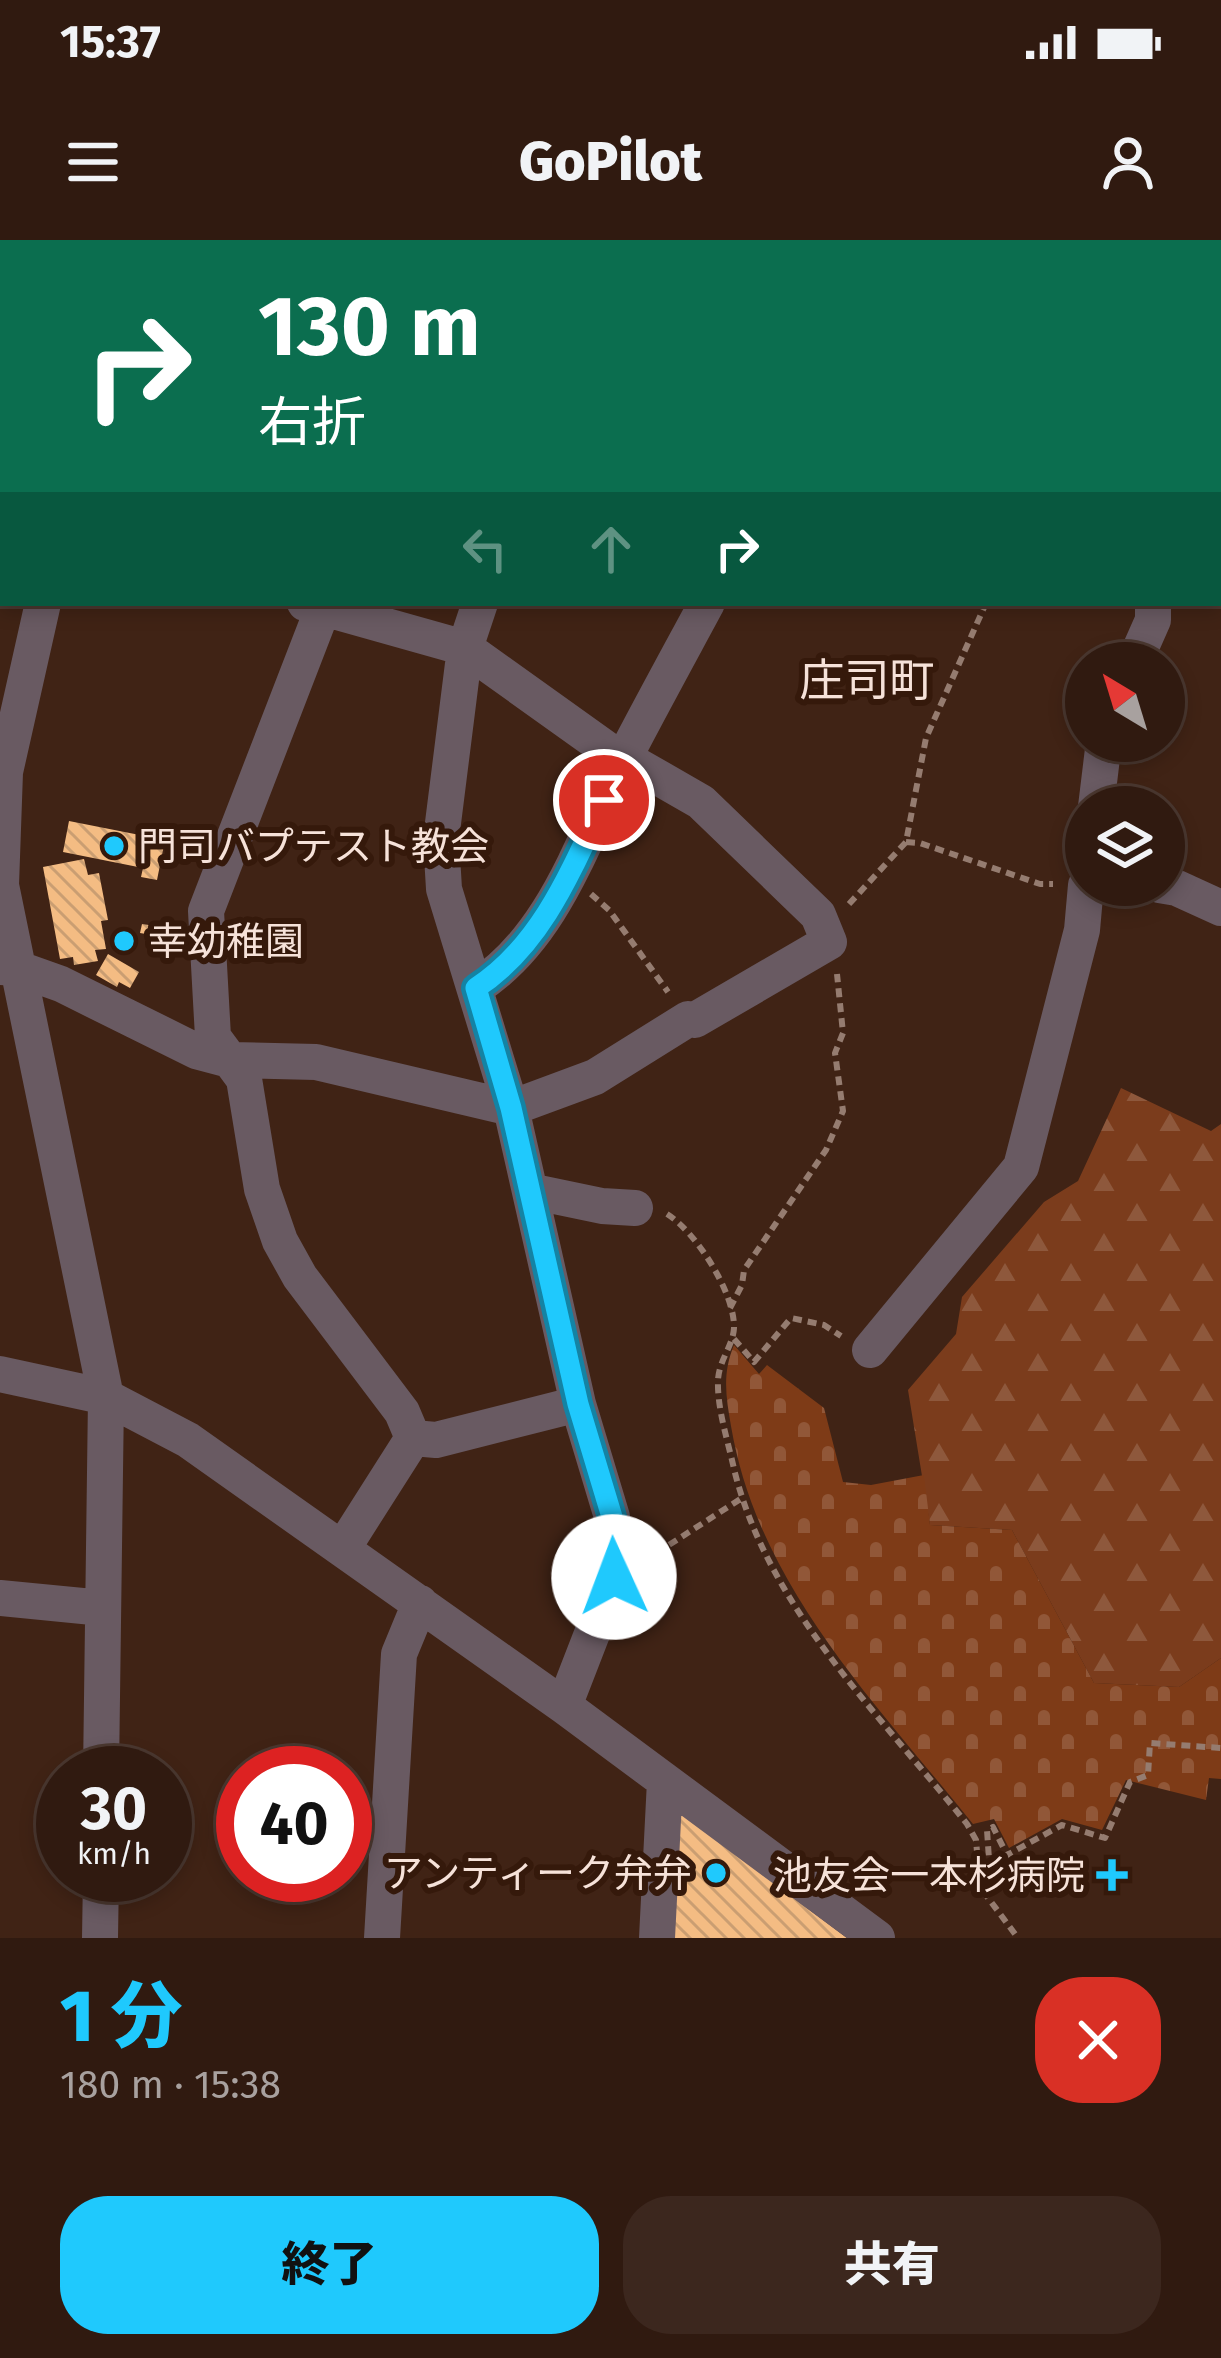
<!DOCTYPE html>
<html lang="ja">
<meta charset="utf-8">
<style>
body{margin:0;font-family:"Fira Sans","Noto Sans JP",sans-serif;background:#3c271e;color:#f1f3f6;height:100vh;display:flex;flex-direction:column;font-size:45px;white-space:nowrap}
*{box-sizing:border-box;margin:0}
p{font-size:39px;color:#a8a19f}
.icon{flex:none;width:66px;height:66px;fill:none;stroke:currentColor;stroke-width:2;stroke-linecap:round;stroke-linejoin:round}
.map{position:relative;height:1698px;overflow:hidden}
.details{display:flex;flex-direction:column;background:#301a10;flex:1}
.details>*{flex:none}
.guide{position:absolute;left:0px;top:0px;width:1221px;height:366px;box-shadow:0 6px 18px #0003,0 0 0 3px #4b3830;background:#0b6e4f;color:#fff;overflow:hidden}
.needle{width:78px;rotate:322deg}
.buttons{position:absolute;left:1065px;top:402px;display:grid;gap:24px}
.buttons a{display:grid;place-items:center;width:120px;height:120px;border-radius:50%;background:#301a10;box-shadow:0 6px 18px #0003,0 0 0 3px #4b3830;font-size:60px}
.speed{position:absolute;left:36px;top:1506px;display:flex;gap:24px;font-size:60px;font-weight:700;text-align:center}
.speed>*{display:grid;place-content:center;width:156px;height:156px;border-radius:50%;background:#301a10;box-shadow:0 6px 18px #0003,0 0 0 3px #4b3830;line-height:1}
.speed small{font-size:30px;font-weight:400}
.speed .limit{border:18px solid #d22;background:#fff;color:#111}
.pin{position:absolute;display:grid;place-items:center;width:102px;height:102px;color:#fff;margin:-51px;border:6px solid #fff;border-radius:50%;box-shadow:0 3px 12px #0007}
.me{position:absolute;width:132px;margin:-66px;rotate:358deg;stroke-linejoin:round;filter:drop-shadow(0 0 9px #0008)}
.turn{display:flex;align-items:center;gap:42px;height:252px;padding:0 60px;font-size:54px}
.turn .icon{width:156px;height:156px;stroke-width:2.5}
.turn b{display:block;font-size:84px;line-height:102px}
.lanes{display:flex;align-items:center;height:114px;padding:0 60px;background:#0003;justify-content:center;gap:60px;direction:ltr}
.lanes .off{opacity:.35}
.round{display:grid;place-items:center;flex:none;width:126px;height:126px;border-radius:48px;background:#3c271e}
.headline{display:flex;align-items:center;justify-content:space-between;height:204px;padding:0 60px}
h1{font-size:72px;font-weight:800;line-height:90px;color:#1fc9fd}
.action{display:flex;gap:24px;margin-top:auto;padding:24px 60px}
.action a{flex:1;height:138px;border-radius:48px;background:#1fc9fd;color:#111;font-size:48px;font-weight:800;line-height:138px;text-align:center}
.action a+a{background:#3c271e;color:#f1f3f6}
.status{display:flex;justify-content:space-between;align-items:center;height:84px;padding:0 60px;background:#301a10;direction:ltr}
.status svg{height:33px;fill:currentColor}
header{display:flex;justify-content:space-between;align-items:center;height:156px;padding:0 60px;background:#301a10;font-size:54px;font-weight:800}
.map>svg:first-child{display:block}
.grass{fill:url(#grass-tufts)}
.forest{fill:url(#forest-firs)}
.cemetery{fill:url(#cemetery-stones)}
.building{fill:url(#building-back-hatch)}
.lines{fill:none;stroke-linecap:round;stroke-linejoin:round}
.path{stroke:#957c70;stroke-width:6;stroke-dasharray:9 6;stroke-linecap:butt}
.minor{stroke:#695a62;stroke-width:36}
.route-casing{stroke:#1483a4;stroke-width:30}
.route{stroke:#1fc9fd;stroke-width:21}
.poi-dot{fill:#1fc9fd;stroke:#35190b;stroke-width:4.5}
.labels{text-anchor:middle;stroke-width:12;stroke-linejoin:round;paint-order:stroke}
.poi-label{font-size:39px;fill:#f6e2d9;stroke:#35190b;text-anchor:start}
.quarter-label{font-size:45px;fill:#f6e2d9;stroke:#35190b}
</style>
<div class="status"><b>15:37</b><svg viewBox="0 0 49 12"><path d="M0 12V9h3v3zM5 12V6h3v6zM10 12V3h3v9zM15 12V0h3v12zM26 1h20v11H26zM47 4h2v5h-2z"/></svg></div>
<header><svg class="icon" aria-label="menu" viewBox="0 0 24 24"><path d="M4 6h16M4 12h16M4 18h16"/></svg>GoPilot<svg class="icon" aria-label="person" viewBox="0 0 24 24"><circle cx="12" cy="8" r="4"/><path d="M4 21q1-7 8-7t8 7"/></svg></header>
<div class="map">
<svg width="1221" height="1698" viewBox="0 0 1221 1698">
<defs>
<pattern id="grass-tufts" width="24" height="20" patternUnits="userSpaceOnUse" patternTransform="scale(3)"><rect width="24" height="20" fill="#7e3b17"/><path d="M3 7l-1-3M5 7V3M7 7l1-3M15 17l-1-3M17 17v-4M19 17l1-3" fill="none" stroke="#915738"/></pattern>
<pattern id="forest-firs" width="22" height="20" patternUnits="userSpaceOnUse" patternTransform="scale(3)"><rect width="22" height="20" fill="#7b3c1c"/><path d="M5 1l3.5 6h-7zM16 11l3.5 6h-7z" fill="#8e583c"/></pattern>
<pattern id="cemetery-stones" width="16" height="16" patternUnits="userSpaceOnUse" patternTransform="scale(3)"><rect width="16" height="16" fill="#7e3b17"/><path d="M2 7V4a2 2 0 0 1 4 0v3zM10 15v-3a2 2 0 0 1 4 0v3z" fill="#915738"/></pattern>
<pattern id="building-back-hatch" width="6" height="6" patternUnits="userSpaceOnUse" patternTransform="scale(3)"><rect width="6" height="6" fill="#f4bc83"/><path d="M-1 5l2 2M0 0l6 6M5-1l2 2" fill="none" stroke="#ca9e72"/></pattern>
</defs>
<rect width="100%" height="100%" fill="#402315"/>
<!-- grass -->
<path class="grass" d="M0 0H95L3 3 0 231Z"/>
<!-- forest -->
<path class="forest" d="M1121 848 1211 891 1221 884V1418L1179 1447 1094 1443 1012 1290 930 1285 908 1150 956 1094 962 1057 1044 962 1078 941Z"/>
<!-- cemetery -->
<path class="cemetery" d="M734 1105 759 1134 767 1125 824 1168 843 1242 871 1245 924 1235 930 1285 1012 1290 1094 1443 1179 1447 1221 1418V1539L1209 1538 1206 1560 1126 1540 1102 1590 1062 1579 1009 1608 994 1579 973 1584C876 1463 758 1346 731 1186 726 1157 722 1134 734 1105Z"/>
<!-- building -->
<path class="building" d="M69 581 165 600 157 640 141 637 143 628 63 612Z
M84 619 88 635 99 633 108 680 101 681 106 709 95 710 98 721 74 725 73 717 60 719 43 627Z
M142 684 183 690 182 700 140 693Z
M108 714 139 732 130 748 119 742 117 747 96 735Z
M675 1569 847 1698H668Z"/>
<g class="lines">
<!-- path -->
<path class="path" d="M667 0 678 3
M906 602 920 603 1040 644H1053
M591 654 609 670 668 752
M849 664 906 602 926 498 986 363
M667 974C696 992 735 1053 734 1088 733 1106 719 1120 718 1140 717 1169 728 1201 734 1229 768 1368 881 1476 967 1584L976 1600 980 1647 1018 1698
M730 1068 742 1045 744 1030 826 910 843 871 835 813 843 793 837 734
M734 1099 754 1122 791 1078 824 1085 841 1096
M644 1321 742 1258
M980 1639 990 1634 987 1590 993 1587 1007 1615 1062 1585 1105 1598 1130 1542 1148 1535 1150 1503 1221 1508"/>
<!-- minor -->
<path class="minor" d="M133 3V0
M389 3V0
M574 3 575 0
M1218 133H1221
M0 258 3 257
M43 363 5 532 1 645 106 1157 101 1533
M325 363 206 671 213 797 244 839 262 949 280 1001 300 1037 402 1172 413 1198
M480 363 465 408 441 599 444 649 511 868 578 1164 612 1277 614 1337 564 1466
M1134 423 1153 380V366
M1096 567 1104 501
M1159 645 1177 648 1221 668
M0 727 16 728 61 744 196 811 230 820 316 822 511 868 595 837 688 779 695 780 829 702 818 675 701 562 633 523 623 521 465 408 305 363
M475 748C555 697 583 598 624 518 651 466 679 415 707 363
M530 951 602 966 635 968
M870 1110 1021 927 1082 690 1086 645
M0 1134 106 1157 188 1200 564 1466 877 1698
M343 1308 413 1198 436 1200 578 1164
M0 1358 103 1368
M100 1698 101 1635
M382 1698 399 1414 420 1363
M657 1698 665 1541"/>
</g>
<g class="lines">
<defs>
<path id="route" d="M604 560C572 629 542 705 476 748L511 868 578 1164 612 1277 614 1337"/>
</defs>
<!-- route casing -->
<use href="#route" class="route-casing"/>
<!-- route -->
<use href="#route" class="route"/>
</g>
<!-- markers -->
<g class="poi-dot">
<circle cx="114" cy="606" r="12"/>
<circle cx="124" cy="701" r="12"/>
<circle cx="716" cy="1633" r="12"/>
<path d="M1106 1617h12v12h12v12h-12v12h-12v-12h-12v-12h12z"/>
</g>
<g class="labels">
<!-- poi labels -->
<g class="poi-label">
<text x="138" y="620">門司バプテスト教会</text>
<text x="148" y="715">幸幼稚園</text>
<text x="692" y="1647" text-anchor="end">アンティーク弁弁</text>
<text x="1085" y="1649" text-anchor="end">池友会一本杉病院</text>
</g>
<!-- quarter labels -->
<g class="quarter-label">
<text x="867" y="456">庄司町</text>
</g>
</g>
</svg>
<div class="buttons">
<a><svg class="needle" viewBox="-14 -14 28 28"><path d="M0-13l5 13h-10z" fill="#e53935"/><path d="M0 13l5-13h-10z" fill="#a8a19f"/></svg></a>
<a><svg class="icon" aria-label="layers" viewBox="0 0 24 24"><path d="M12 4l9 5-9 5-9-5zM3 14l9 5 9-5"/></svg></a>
</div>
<div class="speed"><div>30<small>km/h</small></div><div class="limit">40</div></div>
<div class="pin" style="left:604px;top:560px;background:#d93025"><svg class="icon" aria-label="arrive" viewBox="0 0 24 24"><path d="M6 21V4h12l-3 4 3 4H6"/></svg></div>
<svg class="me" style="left:614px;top:1337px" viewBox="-20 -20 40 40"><circle r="19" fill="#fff"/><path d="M0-13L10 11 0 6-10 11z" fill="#1fc9fd"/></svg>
<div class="guide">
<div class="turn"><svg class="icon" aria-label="right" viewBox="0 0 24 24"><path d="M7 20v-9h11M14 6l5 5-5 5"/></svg><div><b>130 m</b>右折</div></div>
<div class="lanes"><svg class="icon off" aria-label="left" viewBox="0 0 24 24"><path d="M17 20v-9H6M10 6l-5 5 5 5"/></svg><svg class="icon off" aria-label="ahead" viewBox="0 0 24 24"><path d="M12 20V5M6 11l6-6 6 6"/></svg><svg class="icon" aria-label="right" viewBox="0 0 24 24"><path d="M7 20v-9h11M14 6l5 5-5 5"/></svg></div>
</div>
</div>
<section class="details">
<div class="headline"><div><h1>1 分</h1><p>180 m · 15:38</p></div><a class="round" style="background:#d93025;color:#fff"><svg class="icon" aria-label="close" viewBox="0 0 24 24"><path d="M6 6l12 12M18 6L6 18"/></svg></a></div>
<div class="action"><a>終了</a><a>共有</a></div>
</section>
